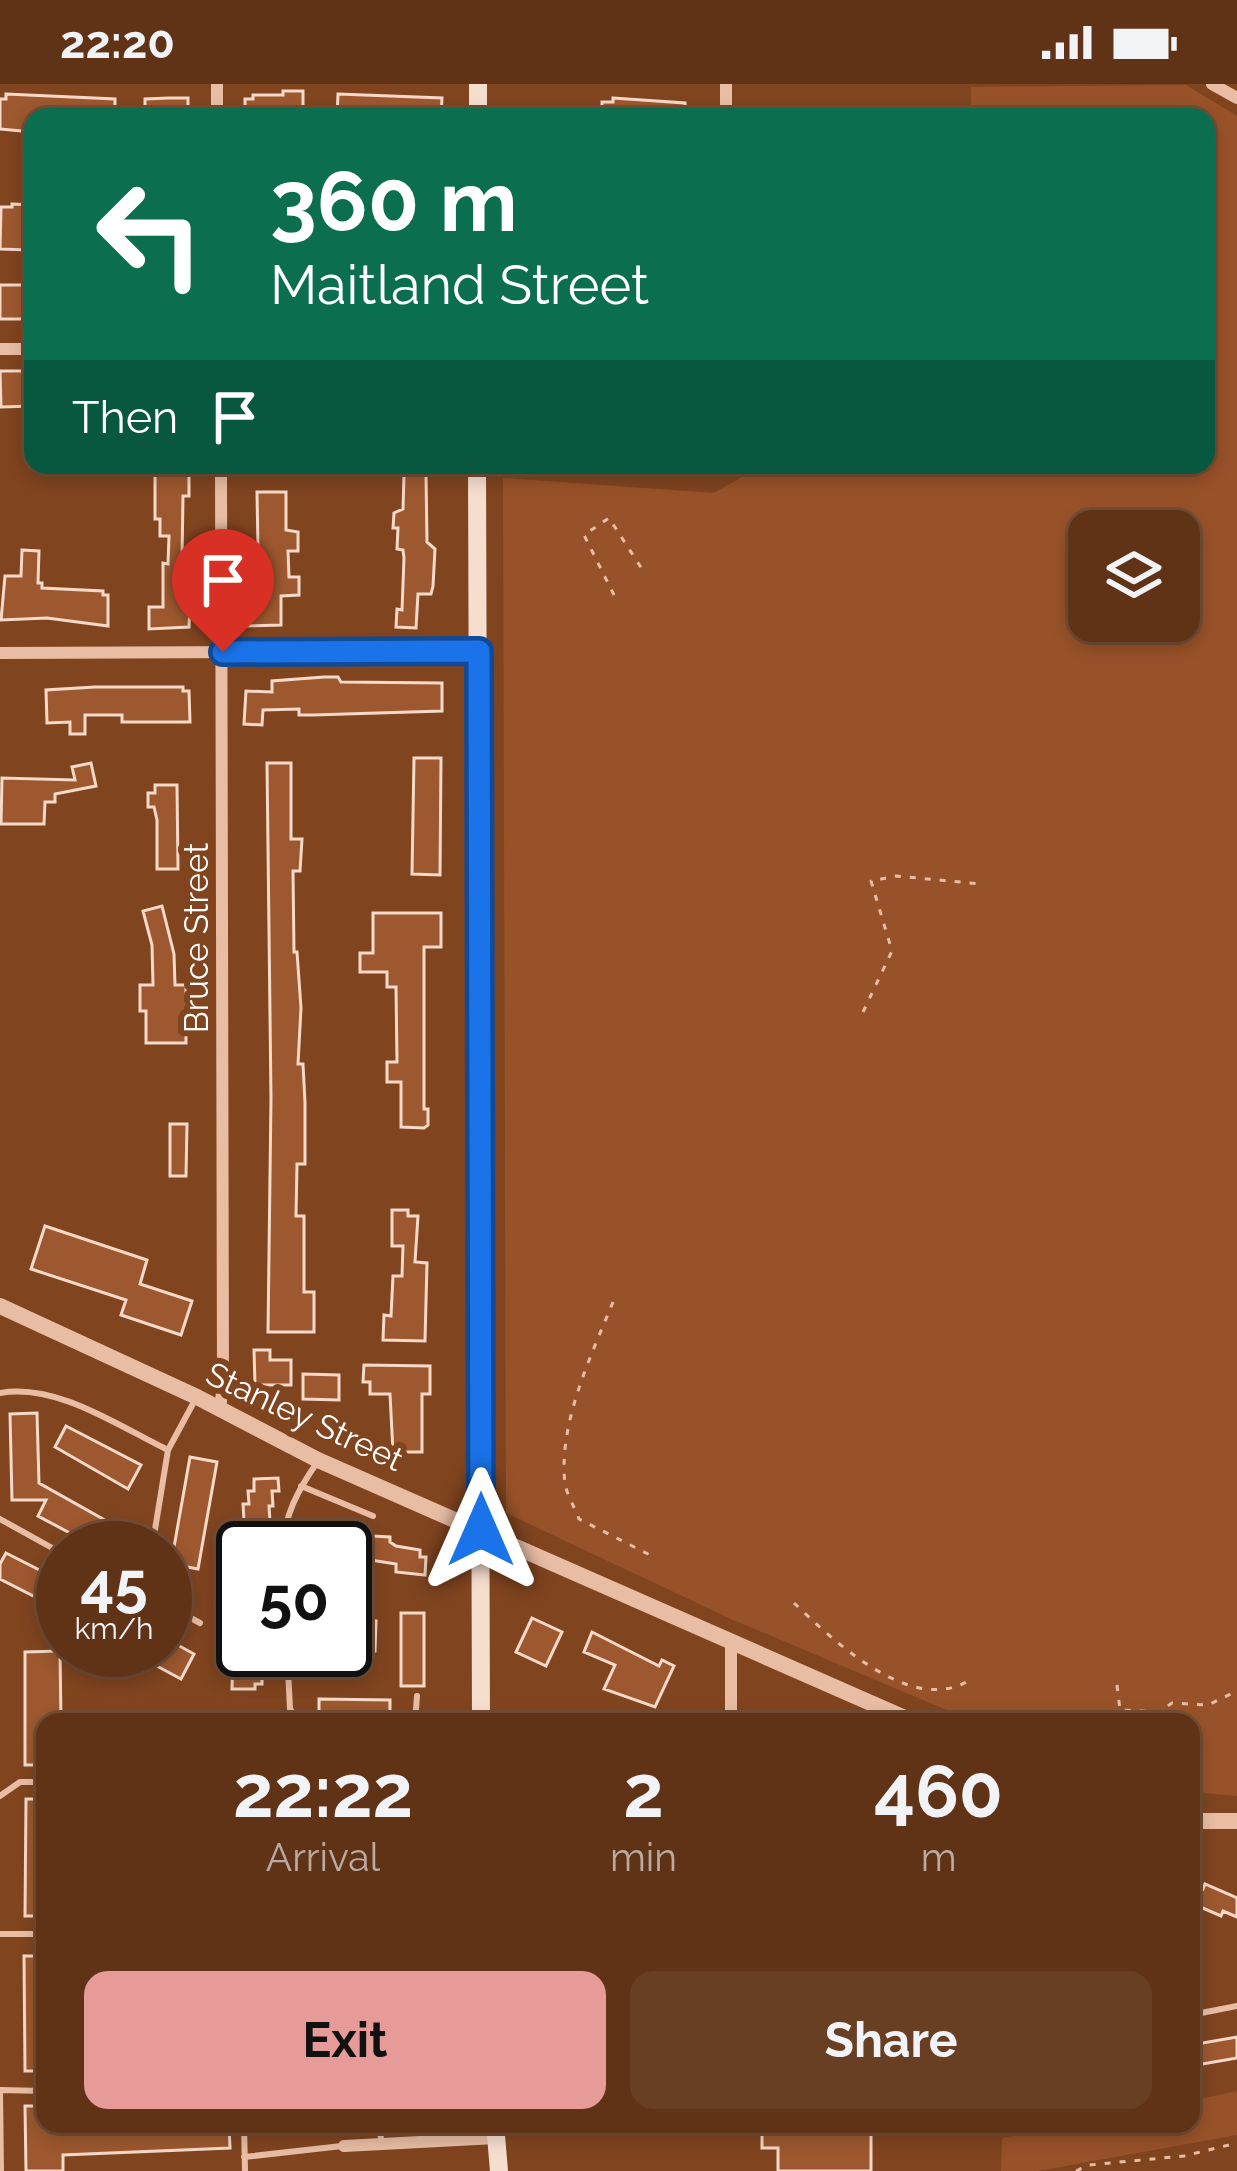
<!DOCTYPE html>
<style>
body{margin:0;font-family:Raleway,sans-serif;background:#693f24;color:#f1f3f6;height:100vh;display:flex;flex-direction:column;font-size:45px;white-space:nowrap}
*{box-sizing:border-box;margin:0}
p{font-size:39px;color:#baaaa1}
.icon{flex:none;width:66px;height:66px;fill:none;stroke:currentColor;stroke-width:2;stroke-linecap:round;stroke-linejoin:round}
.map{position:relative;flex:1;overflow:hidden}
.panel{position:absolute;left:36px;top:1629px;width:1164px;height:420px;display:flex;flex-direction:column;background:#603317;border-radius:24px;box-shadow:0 6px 18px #0003,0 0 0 3px #744e36}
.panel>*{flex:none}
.hud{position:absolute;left:24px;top:24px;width:1191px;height:366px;border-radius:24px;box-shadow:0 6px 18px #0003,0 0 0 3px #744e36;background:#0b6e4f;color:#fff;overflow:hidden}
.fabs{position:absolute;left:1068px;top:426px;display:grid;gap:24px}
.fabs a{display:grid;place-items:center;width:132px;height:132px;border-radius:24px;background:#603317;box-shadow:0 6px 18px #0003,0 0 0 3px #744e36;font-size:60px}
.speed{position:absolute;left:36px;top:1437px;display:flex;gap:24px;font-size:60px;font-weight:700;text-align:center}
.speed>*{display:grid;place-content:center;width:156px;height:156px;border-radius:50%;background:#603317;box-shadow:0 6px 18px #0003,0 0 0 3px #744e36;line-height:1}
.speed small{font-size:30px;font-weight:400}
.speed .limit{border:6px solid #111;border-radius:18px;background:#fff;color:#111}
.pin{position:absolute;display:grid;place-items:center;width:102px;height:102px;color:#fff;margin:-123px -51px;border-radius:50% 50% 50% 0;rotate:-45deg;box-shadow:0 0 12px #0007}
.pin .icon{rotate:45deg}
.me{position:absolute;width:132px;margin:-66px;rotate:0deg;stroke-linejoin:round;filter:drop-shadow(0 0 9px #0008)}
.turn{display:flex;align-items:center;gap:42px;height:252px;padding:0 48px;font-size:54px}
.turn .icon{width:156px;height:156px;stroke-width:2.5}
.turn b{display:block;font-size:84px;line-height:102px}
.then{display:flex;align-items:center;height:114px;padding:0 48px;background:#0003;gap:24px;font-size:45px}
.eta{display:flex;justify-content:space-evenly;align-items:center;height:204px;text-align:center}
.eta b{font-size:72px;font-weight:700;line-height:84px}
.action{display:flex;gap:24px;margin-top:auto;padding:24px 48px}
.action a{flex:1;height:138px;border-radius:24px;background:#e69b98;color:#111;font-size:48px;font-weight:700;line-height:138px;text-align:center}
.action a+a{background:#693f24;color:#f1f3f6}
.status{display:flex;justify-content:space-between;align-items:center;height:84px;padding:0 60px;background:#603317;direction:ltr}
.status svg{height:33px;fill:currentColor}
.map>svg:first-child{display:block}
.green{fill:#985229;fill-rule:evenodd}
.building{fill:#9d582f;stroke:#f6d9c8;stroke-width:3}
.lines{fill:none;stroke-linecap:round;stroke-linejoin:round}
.path{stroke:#e8bda4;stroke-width:3;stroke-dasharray:6 9;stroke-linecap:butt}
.service{stroke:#e8bda4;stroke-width:6}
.minor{stroke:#e8bda4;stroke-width:12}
.tertiary{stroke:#e8bda4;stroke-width:16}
.secondary{stroke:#f6dece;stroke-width:18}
.route-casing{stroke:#114b97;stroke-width:30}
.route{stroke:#1a73e8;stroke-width:21}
.labels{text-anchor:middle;stroke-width:12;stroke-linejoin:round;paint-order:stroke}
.street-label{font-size:33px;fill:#fff;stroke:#80441f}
</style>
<div class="status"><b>22:20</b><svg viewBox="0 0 49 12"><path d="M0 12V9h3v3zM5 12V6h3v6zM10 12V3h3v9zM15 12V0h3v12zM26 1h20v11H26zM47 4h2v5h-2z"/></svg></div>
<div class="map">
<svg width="1237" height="2087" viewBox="0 0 1237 2087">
<rect width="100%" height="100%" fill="#80441f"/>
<!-- green -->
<path class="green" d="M1186 1 1237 32V1712L1191 1708V1638H975L731 1535 506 1429 503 394 714 409 763 381H1206V33H971V3ZM1089 447H1179V537H1089Z
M1237 2007V2051L1038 2087H1001L1002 2054 1071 2040H1191V2017Z"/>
<!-- building -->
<path class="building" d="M283 7H303V33H245V15H253V11H283Z
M6 10 115 15V33H33V48L0 45V15H6Z
M338 10 442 14 441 33H337Z
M169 14H188V33H145V15Z
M613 14 685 19V33H602V18H613Z
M12 120 33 121 28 166 0 165 1 123H12Z
M0 201H33V235H0Z
M0 287H33V322L1 323Z
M155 391H189V412H183L182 474 192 478 189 543 149 545V523H163V479L168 480 169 452H160V435H155Z
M404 391H426L427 458 435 465 433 502 431 510H418L416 544 396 543 397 525 402 526 404 474 403 466 397 465 398 444H393L394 429 403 425Z
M257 408H286V446L298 448V467H288L289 493H299V511L281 512V541L246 542 245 522H259Z
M22 466 39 467 38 499H42V504L103 507V511H108V542L47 534 1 536 5 492H21Z
M324 593H338L341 598 442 599V627L313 631H299V625L263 626 262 641 244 640 246 607 272 608V597Z
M95 603H183V607H189L190 638H122V631H85V650H70V638L47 639 46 606Z
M414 674H441L440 791 412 790Z
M91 679 96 702 55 710V718H45L44 740H1L2 694 75 696 72 683Z
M267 679H291V755H302L300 787H293L294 868H297L301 924 298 980H303L305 1019V1080H297L296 1132H304V1208H314V1248H268L271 1014Z
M155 701H177L178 785H157V736L154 723H148V709H155Z
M162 822 174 870 175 901H186V959H146V927H140V901H153L152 861 143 827Z
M373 829H441V863H424V1025H428V1041L424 1044 401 1043V998H387V978H397L396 903H387V888H360V869H373Z
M170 1040H187L186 1092H170Z
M392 1126H408V1132H418L415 1178 427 1179 425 1257 383 1256 384 1231 391 1232 393 1192H402L403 1162H392Z
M45 1142 147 1176 140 1200 192 1217 181 1251 121 1231 126 1216 31 1185Z
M254 1266H270V1276H291V1301H255Z
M364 1281 430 1282V1310H422V1368H393L390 1310H370V1298H363Z
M303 1290 339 1291V1316L303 1315Z
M37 1329 39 1399 128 1449 121 1464H98L38 1432 46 1416H12L10 1330Z
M66 1342 141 1381 128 1405 55 1363Z
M190 1373 217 1378 198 1485 171 1480Z
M278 1394 279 1407H272L273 1422H269L270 1437H265L266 1460 239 1462 238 1438 244 1437 243 1420H249L248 1407H254V1395Z
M371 1452 390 1453V1458L396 1462 420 1466V1473H426L425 1491 396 1488V1480L364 1475 365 1455Z
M6 1469 63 1498V1527L0 1495V1480Z
M401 1529H424V1602H401Z
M532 1534 562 1548 546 1582 516 1568Z
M345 1536 376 1537 375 1567H345Z
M592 1548 659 1582 662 1576 674 1582 655 1623 604 1605 615 1581 584 1568Z
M165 1554 194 1570 181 1595 127 1566H165Z
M233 1566H262V1600H255V1605H232Z
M60 1567 61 1638H45V1681H25V1568Z
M319 1615 390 1616V1637L319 1636Z
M26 1715H45V1832H25Z
M1191 1800 1203 1805 1205 1800 1237 1814V1833L1223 1827 1221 1832 1191 1819Z
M24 1872H45V1987H25Z
M1237 1953V1974L1191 1982V1961Z
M25 2022H45V2040H229L230 2064 63 2071V2087H26Z
M762 2040H871V2087H778V2064H762Z"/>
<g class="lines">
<!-- path -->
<path class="path" d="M614 511 584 451 609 434 642 485
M863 928 892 867 871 797 896 792 981 800
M613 1218C591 1272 558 1340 565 1400 567 1411 575 1424 579 1435L654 1473
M794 1519C833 1556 910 1631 968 1597
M1117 1601 1120 1626 1159 1628 1172 1619 1208 1621 1237 1607
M1076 2087 1089 2081 1184 2072 1237 2059"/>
<!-- service -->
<path class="service" d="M0 1309C57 1299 118 1342 168 1366
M301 1402 373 1432
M0 1435 63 1470
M152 1464 168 1366 195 1316
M283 1464C284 1432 298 1406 316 1380
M239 1494H243
M165 1520 200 1539
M287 1566 290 1625 299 1638
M415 1638 417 1612
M0 1712 20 1698H45
M0 1850H45
M1191 1931 1237 1922
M1 2006 45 2007
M0 2008 1 2087
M244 2040 245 2087
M380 2040 381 2057
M244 2073 342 2062"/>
<!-- minor -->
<path class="minor" d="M217 0V33
M726 0V33
M1212 0 1237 14
M0 265H33
M725 382V381
M0 569 479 567
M220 1327 223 1298 221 381
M731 1638V1557
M344 2062 496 2054"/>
<!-- tertiary -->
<path class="tertiary" d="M0 1222 197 1313 318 1376 914 1638
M1191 1737H1237"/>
<!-- secondary -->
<path class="secondary" d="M478 33V0
M477 381 481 1638
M495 2040 499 2087"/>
</g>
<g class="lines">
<defs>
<path id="route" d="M223 568 479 567 481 1446"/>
</defs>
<!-- route casing -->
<use href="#route" class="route-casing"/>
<!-- route -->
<use href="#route" class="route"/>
</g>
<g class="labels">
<!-- street labels -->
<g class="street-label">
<text transform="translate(196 854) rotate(-90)" y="12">Bruce Street</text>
<text transform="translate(305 1332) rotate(25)" y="12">Stanley Street</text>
</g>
</g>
</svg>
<div class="fabs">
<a><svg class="icon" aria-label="layers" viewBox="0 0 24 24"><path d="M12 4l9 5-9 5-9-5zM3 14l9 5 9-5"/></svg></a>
</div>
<div class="speed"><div>45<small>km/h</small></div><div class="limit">50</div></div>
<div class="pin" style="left:223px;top:568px;background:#d93025"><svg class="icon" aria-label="arrive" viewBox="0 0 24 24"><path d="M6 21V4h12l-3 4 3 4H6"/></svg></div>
<svg class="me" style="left:481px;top:1446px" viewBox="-20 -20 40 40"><path d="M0-17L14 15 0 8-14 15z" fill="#1a73e8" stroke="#fff" stroke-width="4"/></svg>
<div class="hud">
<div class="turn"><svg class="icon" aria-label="left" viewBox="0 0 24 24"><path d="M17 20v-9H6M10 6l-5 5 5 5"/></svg><div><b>360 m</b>Maitland Street</div></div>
<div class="then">Then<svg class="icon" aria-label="arrive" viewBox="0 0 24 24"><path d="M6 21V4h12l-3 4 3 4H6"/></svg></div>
</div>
<section class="panel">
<div class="eta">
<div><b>22:22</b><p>Arrival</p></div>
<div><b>2</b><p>min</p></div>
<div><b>460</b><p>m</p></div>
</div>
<div class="action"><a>Exit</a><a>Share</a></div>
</section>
</div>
